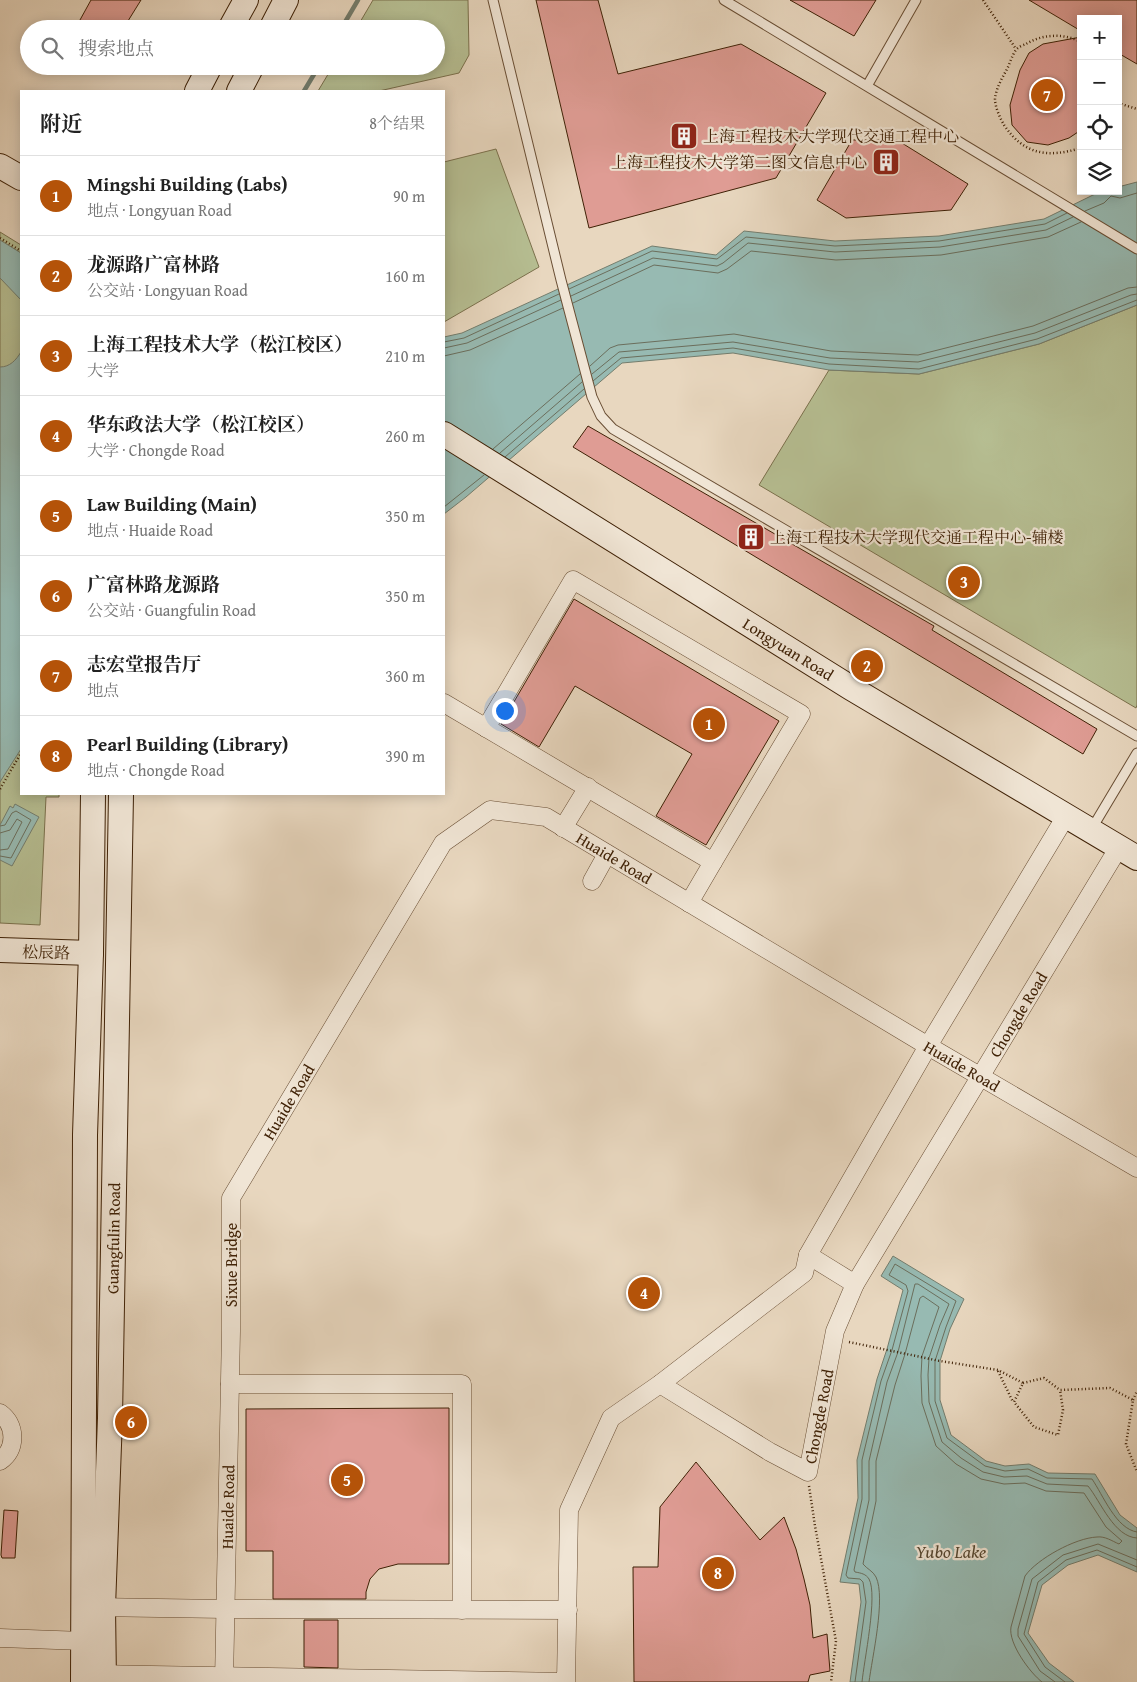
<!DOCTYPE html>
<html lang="zh">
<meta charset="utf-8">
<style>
body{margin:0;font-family:"Gentium Book Plus","Noto Serif SC",serif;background:#f6f6f6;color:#222}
.controls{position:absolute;right:15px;top:15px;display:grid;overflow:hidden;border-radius:0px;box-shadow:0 2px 12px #0003}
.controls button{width:45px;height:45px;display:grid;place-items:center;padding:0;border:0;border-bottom:1px solid #e0e0e0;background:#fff;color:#222;font:25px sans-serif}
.you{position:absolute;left:504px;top:710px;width:18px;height:18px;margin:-12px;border:4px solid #fff;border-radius:50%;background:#1a73e8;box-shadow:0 0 0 8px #1a73e833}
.badge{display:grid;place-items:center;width:32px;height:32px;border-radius:50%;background:#b45309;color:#fff;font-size:16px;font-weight:700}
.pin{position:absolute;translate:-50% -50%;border:2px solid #fff;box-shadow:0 1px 5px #0006}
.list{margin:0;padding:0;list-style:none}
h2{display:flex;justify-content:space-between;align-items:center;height:65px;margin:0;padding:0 20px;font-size:21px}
h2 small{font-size:16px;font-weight:400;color:#767676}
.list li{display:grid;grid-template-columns:32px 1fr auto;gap:15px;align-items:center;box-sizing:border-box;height:80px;padding:0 20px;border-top:1px solid #e0e0e0}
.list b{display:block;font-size:19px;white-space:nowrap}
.list p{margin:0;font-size:16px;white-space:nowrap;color:#767676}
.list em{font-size:16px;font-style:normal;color:#767676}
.icon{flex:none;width:28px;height:28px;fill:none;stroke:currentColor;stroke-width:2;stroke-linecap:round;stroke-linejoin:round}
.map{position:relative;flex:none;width:1137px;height:1682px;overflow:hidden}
.search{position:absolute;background:#fff;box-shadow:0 2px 12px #0003;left:20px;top:20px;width:425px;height:55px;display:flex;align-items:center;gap:12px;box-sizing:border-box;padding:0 18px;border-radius:28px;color:#767676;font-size:19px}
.panel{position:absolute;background:#fff;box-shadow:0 2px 12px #0003;left:20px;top:90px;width:425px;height:705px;border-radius:0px}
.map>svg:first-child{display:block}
</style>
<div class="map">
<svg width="1137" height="1682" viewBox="0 0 1137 1682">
<rect width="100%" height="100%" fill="#e8d7bf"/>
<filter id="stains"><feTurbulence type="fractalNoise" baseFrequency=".004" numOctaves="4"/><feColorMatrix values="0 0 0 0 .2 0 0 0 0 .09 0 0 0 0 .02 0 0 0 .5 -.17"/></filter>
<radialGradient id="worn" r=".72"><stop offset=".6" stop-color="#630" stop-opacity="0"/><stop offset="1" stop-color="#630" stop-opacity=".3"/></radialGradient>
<path fill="#b6be92" stroke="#7a704c" d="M373 0H468L469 55 459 73 379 91H318L333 66H436V29H356Z
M496 149 539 267 444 322V162Z
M0 232 21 245V794H59V797H46L40 925 0 923Z
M1137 305V705L1136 708 759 485 829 370 919 374 1039 344Z"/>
<path fill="#97bab2" stroke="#747d6d" d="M1137 182V305L1039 344 919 374 829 370 733 353 622 363 466 497 444 514V337L462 333 652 246 716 255 744 231 835 241 939 236 1044 219 1093 195 1106 191H1118V187Z
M0 240 21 253V300L0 278Z
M21 352V749L0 782V367C10 367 16 360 21 352Z
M15 804 39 817 12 866 0 860V825L10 806 13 808Z
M893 1256 964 1299 950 1329 940 1361V1400L951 1435 986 1461 1005 1466 1029 1464 1048 1473 1095 1474 1120 1515 1137 1528V1572L1098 1555 1068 1565 1042 1585 1028 1633 1049 1663 1074 1682H850L861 1602 859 1584 840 1582 858 1498 857 1460 877 1379 887 1349 903 1290 881 1276Z"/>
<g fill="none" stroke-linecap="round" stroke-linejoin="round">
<path stroke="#6b6e5c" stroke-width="1" d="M1085 211 1104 203 1111 196 1120 198 1137 193
M569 289 652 251 717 259 746 237 835 246 939 241 1045 224 1067 213
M571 296 653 258 717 266 723 263 748 243 835 252 940 247 1046 230 1073 217
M573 303 654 265 718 273 727 269 751 251 836 260 941 255 1048 237 1081 222
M444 342 464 338 559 294
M444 348 467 343 561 300
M444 356 470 350 563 308
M590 366 610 348 618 345 734 334 831 351 918 355 1033 326 1128 288 1137 287
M592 374 619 352 733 342 830 358 918 362 1035 333 1131 295 1137 294
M593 381 621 358 733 348 829 364 919 369 1037 339 1137 300
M493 449 580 374
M500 453 582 382
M505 457 584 389
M444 507 484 475
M0 826 5 825 12 813 16 811 31 820 11 858 0 856
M0 833 10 830 17 819 22 822 8 849 0 850
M855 1682 866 1602 863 1582 860 1579 848 1578 846 1575 862 1499V1460L881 1381 892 1350 908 1291 906 1285 889 1275 895 1264 956 1301 946 1327 935 1361V1401L947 1438 985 1466 1005 1471 1028 1469 1047 1478 1092 1479C1103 1495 1116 1529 1137 1532
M862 1682C864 1661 878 1595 869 1579 866 1574 861 1573 855 1572L854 1570 869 1500V1461L887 1382 898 1352 915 1284H918L949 1304 940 1325 929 1358 928 1375 929 1402 942 1442 961 1458 983 1472 1004 1477 1027 1476 1047 1484 1088 1486C1101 1502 1114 1537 1137 1538
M869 1682C872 1658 886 1598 876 1577 873 1571 867 1569 863 1564L876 1501V1461L895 1385 905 1354 920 1298 923 1296 939 1307 922 1356 921 1376 922 1403 936 1446 956 1464 981 1479 1004 1484 1025 1483 1046 1491 1084 1493 1106 1527 1122 1541 1119 1544C1112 1541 1105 1536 1097 1537 1075 1538 1037 1559 1025 1576L1011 1627C1008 1643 1030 1673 1042 1682
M1055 1682 1040 1671 1018 1636V1629L1032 1579 1063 1555 1098 1544 1137 1560
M1065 1682 1045 1667 1024 1634 1038 1582 1066 1560 1097 1550 1137 1567"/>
<path stroke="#747d6d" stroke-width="4.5" d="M341 29 358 0
M304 91 319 66"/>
</g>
<path fill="#df9c94" stroke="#3f2106" d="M91 0H141L123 29H75Z
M536 0H598L618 74 741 44 826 93 776 178 589 228Z
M790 0H876L854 36Z
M1029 0H1137V64L1118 53V19H1081V31Z
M1081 37V130L1069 138 1048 145 1027 142 1012 125 1010 105 1020 70 1029 53 1043 44Z
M852 140H897L968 184 951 210 846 218 817 200Z
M588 426 934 626 932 630 1097 729 1083 754 573 447Z
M574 599 779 721 706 845 656 816 692 754 575 686 539 747 501 724Z
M449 1408V1564H398L379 1569 370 1579 366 1592V1599H273V1551H246V1409Z
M696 1462 760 1540 784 1517 796 1549 804 1579 810 1605 813 1638 827 1634 830 1671 810 1675 808 1682H634L633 1567H658L660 1507Z
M4 1510 18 1511 15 1558H2L1 1555Z
M304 1620H338V1668L304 1667Z"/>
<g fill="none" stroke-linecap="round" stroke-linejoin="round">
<g stroke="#694e34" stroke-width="11">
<path id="lane" d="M493 0 561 280 592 397 601 416 613 429 1137 736
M724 0 1137 249
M867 86 916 0
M1091 830 1137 753"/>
</g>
<g stroke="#694e34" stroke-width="19">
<g id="street">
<path d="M444 703 713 862 689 903"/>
<path d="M486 728 573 580 801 714 713 862"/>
<path d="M563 828 588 787"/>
<path d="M592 881 607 854"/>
<path d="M808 1255 855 1284"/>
<path d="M230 1384H462V1610"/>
<path id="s1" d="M660 1384 770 1452 808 1472 835 1331 855 1284 1119 847"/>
<path d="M0 1413C16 1425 17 1449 0 1461"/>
<path d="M92 1607 225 1609 568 1610"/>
<path d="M0 1638 84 1641"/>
<path d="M92 1674 566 1682 569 1510 611 1418 660 1384 804 1273 808 1255 928 1046 1066 816"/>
<path id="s2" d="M224 1682 231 1331V1198L443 843 490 810 546 817 928 1046 1137 1168"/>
</g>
</g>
<g stroke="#3f2106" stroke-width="26">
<g id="secondary">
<path d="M230 29 246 0"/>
<path d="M271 29 286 0"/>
<path d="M197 91 210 66"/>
<path d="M239 91 252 66"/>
<path d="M0 166 21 178"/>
<path id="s3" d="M444 434 851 688 1137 858"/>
<path d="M0 950 91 953"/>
<path d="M83 1682 85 1135 91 953 93 794"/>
<path id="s4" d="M104 1682 103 1607 110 1418 121 794"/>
</g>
</g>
<path stroke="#3f2106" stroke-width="2.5" stroke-dasharray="1 2.5" stroke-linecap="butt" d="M983 0 1016 49
M1081 42C1064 33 1042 34 1026 44 1023 45 1018 47 1016 50 1012 55 1010 64 1006 71 1001 80 996 89 995 99 995 107 1000 118 1004 125 1024 155 1048 158 1081 148
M1118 103 1137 109
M0 238 21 251
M0 789 21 753
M849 1342 940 1361 998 1370 1023 1383 1014 1402 1034 1427 1058 1435 1063 1410 1060 1390 1110 1388 1133 1400 1126 1444 1137 1472
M998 1371 1013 1402
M1023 1383 1044 1378 1060 1390
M1133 1400 1137 1391
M809 1486 815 1526 836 1641 831 1682"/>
<use href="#lane" stroke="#f0e5d5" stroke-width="9"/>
<use href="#street" stroke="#f0e5d5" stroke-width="18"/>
<use href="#secondary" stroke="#f0e5d5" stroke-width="24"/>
</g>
<defs>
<g id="building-square" transform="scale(1.4375)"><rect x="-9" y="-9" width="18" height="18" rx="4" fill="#8f2418" stroke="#f0e5d5"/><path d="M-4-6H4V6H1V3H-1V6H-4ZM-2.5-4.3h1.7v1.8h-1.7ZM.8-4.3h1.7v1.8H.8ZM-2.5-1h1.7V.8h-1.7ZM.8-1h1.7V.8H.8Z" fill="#fff"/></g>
</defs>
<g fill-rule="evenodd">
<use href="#building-square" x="684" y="136"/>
<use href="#building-square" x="886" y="162"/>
<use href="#building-square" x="751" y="537"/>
</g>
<g text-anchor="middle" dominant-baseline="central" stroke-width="4.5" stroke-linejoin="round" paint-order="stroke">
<g font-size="16" fill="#3f2106" stroke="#f0e5d5" text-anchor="start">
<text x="703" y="136">上海工程技术大学现代交通工程中心</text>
<text x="867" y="162" text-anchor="end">上海工程技术大学第二图文信息中心</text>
<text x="770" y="537">上海工程技术大学现代交通工程中心-辅楼</text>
</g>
<g font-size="16" fill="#3f2106" stroke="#f0e5d5">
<text stroke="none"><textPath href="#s3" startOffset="406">Longyuan Road</textPath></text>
<text stroke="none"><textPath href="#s2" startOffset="1091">Huaide Road</textPath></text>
<text transform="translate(46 952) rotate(1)">松辰路</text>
<text stroke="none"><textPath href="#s1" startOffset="682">Chongde Road</textPath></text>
<text stroke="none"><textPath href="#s2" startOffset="1496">Huaide Road</textPath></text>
<text stroke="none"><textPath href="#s2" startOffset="596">Huaide Road</textPath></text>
<text stroke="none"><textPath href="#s4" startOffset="444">Guangfulin Road</textPath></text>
<text transform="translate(231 1265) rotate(-90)">Sixue Bridge</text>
<text stroke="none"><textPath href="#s1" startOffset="229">Chongde Road</textPath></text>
<text stroke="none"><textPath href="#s2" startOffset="175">Huaide Road</textPath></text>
</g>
<g font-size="18" font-style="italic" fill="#554731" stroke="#f0e5d5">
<text x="951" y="1551">Yubo Lake</text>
</g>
</g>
<rect width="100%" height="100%" filter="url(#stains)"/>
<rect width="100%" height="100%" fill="url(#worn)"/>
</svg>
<div class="controls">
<button>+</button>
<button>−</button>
<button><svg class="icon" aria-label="locate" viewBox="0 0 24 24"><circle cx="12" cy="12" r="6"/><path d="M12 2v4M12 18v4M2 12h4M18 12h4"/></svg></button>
<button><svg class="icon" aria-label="layers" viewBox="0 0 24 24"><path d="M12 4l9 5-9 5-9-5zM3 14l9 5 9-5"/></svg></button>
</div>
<div class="you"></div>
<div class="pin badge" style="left:709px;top:724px">1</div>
<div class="pin badge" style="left:867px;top:666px">2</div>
<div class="pin badge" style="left:964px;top:582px">3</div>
<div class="pin badge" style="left:644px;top:1293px">4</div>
<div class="pin badge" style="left:347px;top:1480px">5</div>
<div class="pin badge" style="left:131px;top:1422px">6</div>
<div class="pin badge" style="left:1047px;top:95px">7</div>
<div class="pin badge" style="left:718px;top:1573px">8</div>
<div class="search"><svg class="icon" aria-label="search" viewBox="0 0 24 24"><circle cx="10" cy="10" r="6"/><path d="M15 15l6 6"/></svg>搜索地点</div>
<section class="panel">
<h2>附近<small>8个结果</small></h2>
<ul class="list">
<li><span class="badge">1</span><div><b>Mingshi Building (Labs)</b><p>地点 · Longyuan Road</p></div><em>90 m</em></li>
<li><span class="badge">2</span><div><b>龙源路广富林路</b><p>公交站 · Longyuan Road</p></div><em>160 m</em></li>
<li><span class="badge">3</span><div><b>上海工程技术大学（松江校区）</b><p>大学</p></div><em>210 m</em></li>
<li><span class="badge">4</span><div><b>华东政法大学（松江校区）</b><p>大学 · Chongde Road</p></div><em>260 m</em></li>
<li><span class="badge">5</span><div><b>Law Building (Main)</b><p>地点 · Huaide Road</p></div><em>350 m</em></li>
<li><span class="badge">6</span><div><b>广富林路龙源路</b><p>公交站 · Guangfulin Road</p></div><em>350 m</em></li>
<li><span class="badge">7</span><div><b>志宏堂报告厅</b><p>地点</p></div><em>360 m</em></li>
<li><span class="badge">8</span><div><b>Pearl Building (Library)</b><p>地点 · Chongde Road</p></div><em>390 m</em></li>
</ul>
</section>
</div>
